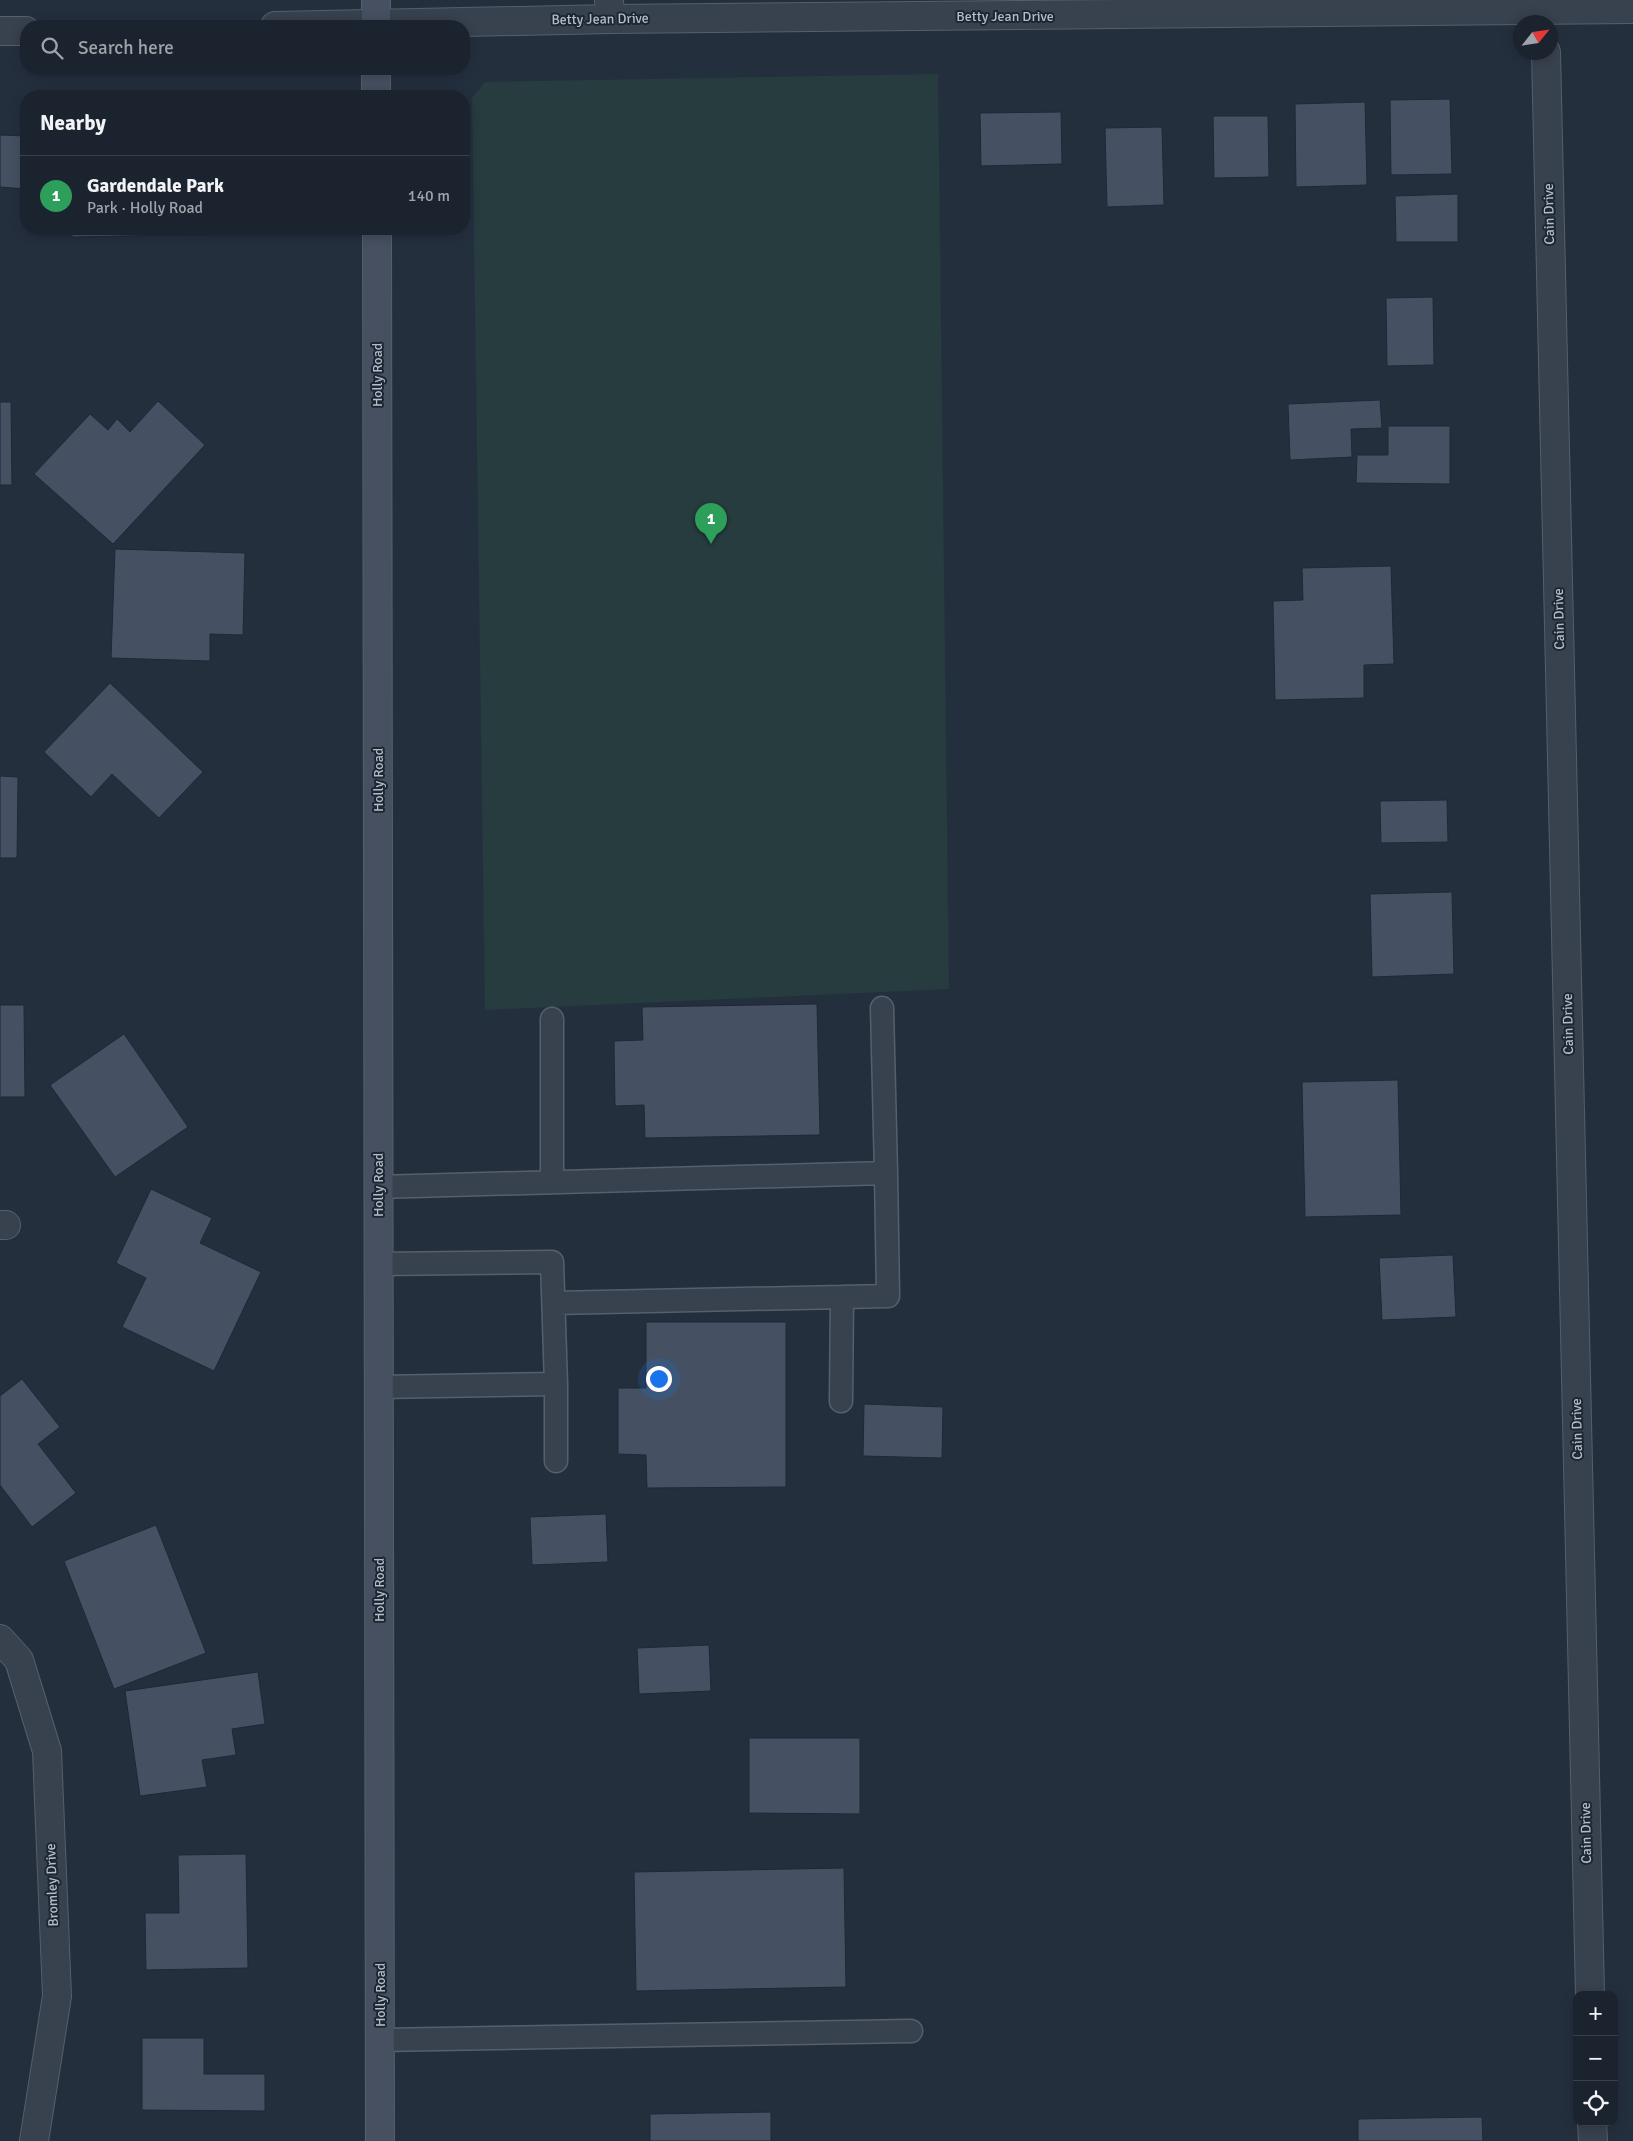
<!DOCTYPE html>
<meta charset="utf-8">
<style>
body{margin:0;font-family:Signika,sans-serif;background:#242b36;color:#f1f3f6}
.controls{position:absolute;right:15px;bottom:15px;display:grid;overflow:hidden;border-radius:10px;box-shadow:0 2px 12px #0003}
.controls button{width:45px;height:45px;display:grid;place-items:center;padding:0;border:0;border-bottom:1px solid #39404a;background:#1b232e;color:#f1f3f6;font:25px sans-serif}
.compass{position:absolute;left:1513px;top:15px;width:45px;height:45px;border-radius:50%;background:#1b232e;box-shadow:0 2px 12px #0003;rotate:60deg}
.you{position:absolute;left:658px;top:1378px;width:18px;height:18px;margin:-12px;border:4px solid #fff;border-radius:50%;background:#1a73e8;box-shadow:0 0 0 8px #1a73e833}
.badge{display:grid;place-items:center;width:32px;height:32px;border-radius:50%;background:#d93025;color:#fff;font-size:16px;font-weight:700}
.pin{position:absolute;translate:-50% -41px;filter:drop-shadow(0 1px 2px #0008)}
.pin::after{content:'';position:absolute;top:26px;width:18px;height:15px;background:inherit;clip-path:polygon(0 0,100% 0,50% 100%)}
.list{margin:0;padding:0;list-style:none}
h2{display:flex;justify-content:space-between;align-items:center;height:65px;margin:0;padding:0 20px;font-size:21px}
h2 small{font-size:16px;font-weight:400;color:#a0a4aa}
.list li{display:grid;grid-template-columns:32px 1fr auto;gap:15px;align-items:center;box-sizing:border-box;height:80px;padding:0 20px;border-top:1px solid #39404a}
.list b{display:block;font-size:19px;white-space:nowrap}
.list p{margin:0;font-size:16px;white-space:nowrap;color:#a0a4aa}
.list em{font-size:16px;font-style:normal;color:#a0a4aa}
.icon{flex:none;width:28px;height:28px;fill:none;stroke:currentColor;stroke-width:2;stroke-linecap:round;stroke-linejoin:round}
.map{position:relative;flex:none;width:1633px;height:2141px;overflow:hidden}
.search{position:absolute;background:#1b232e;box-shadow:0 2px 12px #0003;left:20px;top:20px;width:450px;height:55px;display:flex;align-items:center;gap:12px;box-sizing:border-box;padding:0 18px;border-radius:20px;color:#a0a4aa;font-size:19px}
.panel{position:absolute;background:#1b232e;box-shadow:0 2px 12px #0003;left:20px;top:90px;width:450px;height:145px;border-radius:20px}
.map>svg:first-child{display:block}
</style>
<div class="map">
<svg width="1633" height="2141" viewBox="0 0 1633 2141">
<rect width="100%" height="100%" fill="#242f3e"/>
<path fill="#263c3f" d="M938 74 949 989 485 1010 472 98 485 82Z"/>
<path fill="#455162" stroke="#1f2835" d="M1450 99 1452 174 1391 175 1390 100Z
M1365 102 1367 185 1296 187 1295 104Z
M1061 112 1062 164 981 166 980 113Z
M1213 116H1268L1269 177 1214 178Z
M1162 127 1164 205 1107 207 1105 128Z
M0 135 26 136V189L0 187Z
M1458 194V242H1396L1395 196Z
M72 229H230V234L72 237Z
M1433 297 1434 365 1387 366 1386 298Z
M1380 400 1382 428 1351 429 1352 457 1290 460 1288 404Z
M158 401 205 445 113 544 34 474 90 414 108 430 117 419 130 432Z
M0 402H11L12 485H0Z
M1388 426H1450V484L1356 483 1357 455H1388Z
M115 549 245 553 243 635 210 634V661L111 658Z
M1391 566 1394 664 1364 665V698L1275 700 1273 601 1303 600 1302 568Z
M110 683 203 772 159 818 112 774 91 797 44 752Z
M0 776 18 777 17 858H0Z
M1447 800 1448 842 1381 843 1380 801Z
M1452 892 1454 974 1372 977 1370 894Z
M817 1004 820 1135 645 1138 644 1105 615 1106 614 1041 643 1040 642 1007Z
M0 1005H24L25 1097H0Z
M124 1034 188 1127 115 1177 50 1085Z
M1398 1080 1401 1215 1305 1217 1302 1082Z
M151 1189 212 1218 200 1243 261 1272 214 1371 122 1327 146 1278 116 1263Z
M1453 1255 1456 1317 1382 1320 1379 1258Z
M646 1322H786V1487L647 1488 646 1455 618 1454V1388H646Z
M22 1379 60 1427 38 1444 76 1493 32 1527 0 1485V1396Z
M864 1404 943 1407 942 1458 863 1456Z
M606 1514 608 1562 532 1565 530 1517Z
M156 1525 206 1653 114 1689 64 1561Z
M709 1645 711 1691 639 1694 637 1648Z
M258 1672 265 1724 232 1729 236 1755 202 1760 207 1787 140 1796 125 1691Z
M749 1738H860V1814L749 1813Z
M246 1854 248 1968 146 1970 145 1913H179L178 1855Z
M844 1868 846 1987 636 1991 634 1872Z
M142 2038H204V2074H265V2111L142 2110Z
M771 2112V2141H650V2114Z
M1482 2117 1483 2141H1358V2119Z"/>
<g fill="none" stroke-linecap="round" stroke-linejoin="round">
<g stroke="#565f6c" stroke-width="25">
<path id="service" d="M552 1019V1182
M378 1187 886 1173 882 1008
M378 1264 552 1262 556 1384 379 1387
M555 1303 888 1296 886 1173
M556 1384V1461
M841 1401 842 1297
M380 2040 911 2031"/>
</g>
<g stroke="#565f6c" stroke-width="30">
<path id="minor" d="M609 0 610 19
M1546 52 1590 1995
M0 1225H6
M0 1639 19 1660 47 1751 57 1996 34 2141
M1592 2122 1593 2141"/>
</g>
<g stroke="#565f6c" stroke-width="30">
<path id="tertiary" d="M275 26 610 19 1633 9
M0 31H26"/>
</g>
<g stroke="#565f6c" stroke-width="30">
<path id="secondary" d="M376 0V26
M376 69V96
M377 229 380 2141"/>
</g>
<use href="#service" stroke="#38414e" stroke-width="22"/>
<use href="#minor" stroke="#38414e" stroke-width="28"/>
<use href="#tertiary" stroke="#38414e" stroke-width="28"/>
<use href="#secondary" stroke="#465061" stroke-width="28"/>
</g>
<g text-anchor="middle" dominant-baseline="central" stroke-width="4" stroke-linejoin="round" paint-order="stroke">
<g font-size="14" fill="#b4bcc9" stroke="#1d2633">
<text x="1005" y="16">Betty Jean Drive</text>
<text transform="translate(600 19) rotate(-1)">Betty Jean Drive</text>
<text transform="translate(1549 214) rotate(-91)">Cain Drive</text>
<text transform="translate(377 375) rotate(-90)">Holly Road</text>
<text transform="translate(1559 619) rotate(-91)">Cain Drive</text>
<text transform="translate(378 780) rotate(-90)">Holly Road</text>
<text transform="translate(1568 1024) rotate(-91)">Cain Drive</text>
<text transform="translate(378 1185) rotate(-90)">Holly Road</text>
<text transform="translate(1577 1429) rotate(-91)">Cain Drive</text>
<text transform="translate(379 1590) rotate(-90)">Holly Road</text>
<text transform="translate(1586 1833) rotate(-91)">Cain Drive</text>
<text transform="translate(52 1885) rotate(-92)">Bromley Drive</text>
<text transform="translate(380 1995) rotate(-90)">Holly Road</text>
</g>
</g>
</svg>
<div class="controls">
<button>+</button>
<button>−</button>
<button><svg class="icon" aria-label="locate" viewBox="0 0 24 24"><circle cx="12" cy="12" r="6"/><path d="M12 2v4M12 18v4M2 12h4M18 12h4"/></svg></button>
</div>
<svg class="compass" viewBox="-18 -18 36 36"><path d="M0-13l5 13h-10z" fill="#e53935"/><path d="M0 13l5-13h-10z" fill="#a0a4aa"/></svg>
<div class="you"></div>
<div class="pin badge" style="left:711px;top:544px;background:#2e9e5b">1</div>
<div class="search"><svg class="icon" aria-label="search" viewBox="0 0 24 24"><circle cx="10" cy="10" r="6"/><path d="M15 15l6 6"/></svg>Search here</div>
<section class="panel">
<h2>Nearby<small></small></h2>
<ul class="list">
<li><span class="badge" style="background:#2e9e5b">1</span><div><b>Gardendale Park</b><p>Park · Holly Road</p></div><em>140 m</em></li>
</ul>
</section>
</div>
